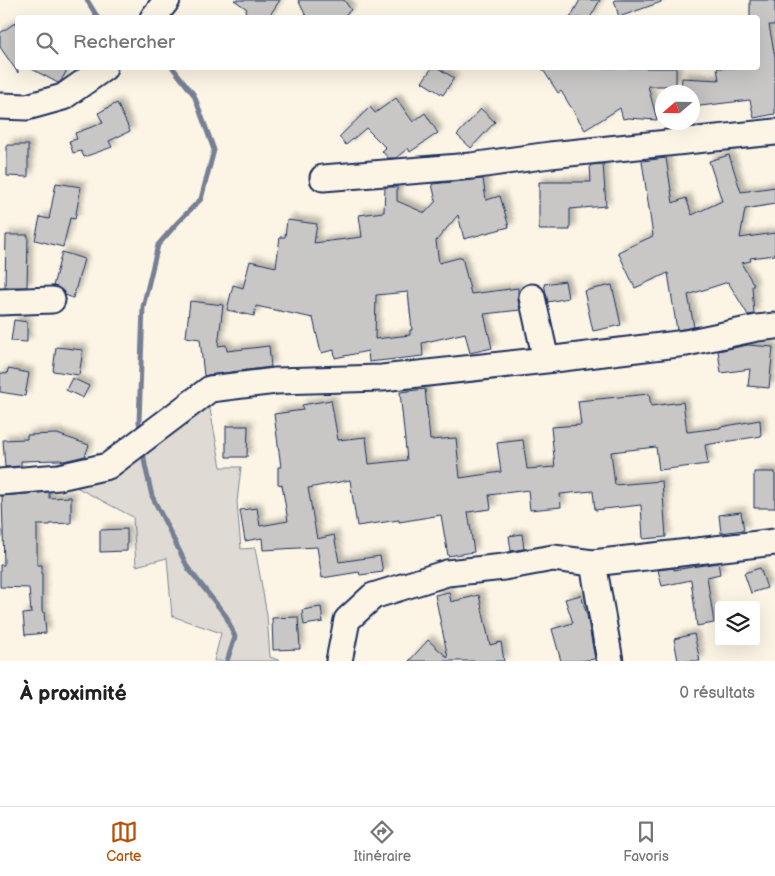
<!DOCTYPE html>
<html lang="fr">
<meta charset="utf-8">
<style>
body{margin:0;font-family:"Balsamiq Sans",sans-serif;background:#f6f6f6;color:#222}
.controls{position:absolute;right:15px;bottom:15px;display:grid;overflow:hidden;border-radius:5px;box-shadow:0 5px 20px #0002}
.controls button{width:45px;height:45px;display:grid;place-items:center;padding:0;border:0;border-bottom:1px solid #e0e0e0;background:#fff;color:#222;font:25px sans-serif}
.compass{position:absolute;left:655px;top:85px;width:45px;height:45px;border-radius:50%;background:#fff;box-shadow:0 5px 20px #0002;rotate:250deg}
.list{margin:0;padding:0;list-style:none}
h2{display:flex;justify-content:space-between;align-items:center;height:65px;margin:0;padding:0 20px;font-size:21px}
h2 small{font-size:16px;font-weight:400;color:#767676}
.icon{flex:none;width:28px;height:28px;fill:none;stroke:currentColor;stroke-width:2;stroke-linecap:round;stroke-linejoin:round}
.map{position:relative;flex:none;width:775px;height:661px;overflow:hidden}
.search{position:absolute;background:#fff;box-shadow:0 5px 20px #0002;left:15px;right:15px;top:15px;height:55px;display:flex;align-items:center;gap:12px;box-sizing:border-box;padding:0 18px;border-radius:5px;color:#767676;font-size:19px}
.sheet{height:145px;background:#fff}
nav{display:flex;justify-content:space-around;align-items:center;box-sizing:border-box;height:70px;border-top:1px solid #e0e0e0;background:#fff;font-size:14px;color:#767676}
nav a{display:grid;justify-items:center;gap:2px}
nav .on{color:#b45309}
.map>svg:first-child{display:block}
</style>
<div class="map">
<svg width="775" height="661" viewBox="0 0 775 661">
<defs>
<filter id="shadow"><feDropShadow dx="4.5" dy="-4.5" stdDeviation="2.5" flood-color="#0004"/></filter>
</defs>
<rect width="100%" height="100%" fill="#fcf5e5"/>
<filter id="ink" filterUnits="userSpaceOnUse"><feTurbulence type="fractalNoise" baseFrequency=".02" numOctaves="2"/><feDisplacementMap in="SourceGraphic" scale="10" xChannelSelector="R" yChannelSelector="G"/><feConvolveMatrix kernelMatrix="1 2 1 2 8 2 1 2 1" color-interpolation-filters="sRGB"/></filter>
<g filter="url(#ink)">
<path fill="#dfdbd4" stroke="#7d8599" d="M208 399 221 467H241L237 502 241 549 255 548 267 615 270 657 281 661H214L221 633 172 616 167 558 136 566 133 517 74 486 134 463Z"/>
<g fill="none" stroke-linecap="round" stroke-linejoin="round">
<path stroke="#767f94" stroke-width="5" d="M87 0 98 18
M141 433 139 422 143 307 158 245 178 222 201 199 214 150 194 95 173 68
M143 449 145 465 152 496 188 568 226 616 235 637 227 661"/>
</g>
<path fill="#c8c7c6" stroke="#1b2f5e" fill-rule="evenodd" filter="url(#shadow)" d="M234 0H280L268 18H242L247 9Z
M298 0H344L351 10 341 18H307Z
M580 0H600L590 18H570Z
M614 0H661V2L619 17Z
M750 0H775V25H769L775 57V114L754 118 750 100 692 107V92H681L682 78 719 80 717 68H758V18H750Z
M18 21V73L0 47V33Z
M30 68H68L61 81 58 83Z
M432 68H438L454 78 443 95 422 82Z
M542 68H676V86H648L657 120 628 118 623 119 620 108 585 130 561 91 558 93Z
M396 98 413 122 425 113 438 133 410 152 408 148 396 158H388L382 151 386 148 366 128 346 145 339 137 370 107 375 113Z
M117 103 130 131 109 141 112 147 84 157 81 151 73 153 69 141 77 139 75 133 103 123 98 113Z
M481 109 495 122 471 148 457 135Z
M7 145H28V177L7 176Z
M729 155 741 192 775 187V204L745 209 740 238 775 233V255L750 258 751 261 741 263 754 285 752 286 754 314 748 315 728 282 688 295 694 327 677 330 668 273 635 288 618 252 653 236 642 161 666 158 673 203 686 198 692 215 722 201 709 161Z
M603 164 606 206 570 209V230H539V182H591L590 165Z
M483 179 486 200 500 196 509 227 464 239 458 215 436 241 439 263 462 257 471 294 518 288V300L520 310 484 314 492 348 470 353 465 333 422 343 423 356 369 362 368 351 335 358 334 350 321 353 313 318 256 306 254 316 227 310 233 285 243 288 250 261 276 267 280 237H285L287 220 317 224 314 243 362 237 359 215 384 212 385 187H397V201L425 213 436 201 432 184ZM408 292 412 330H410V335L375 339 376 295Z
M56 183 81 187 75 219 70 218 63 247 35 240 40 217 49 219Z
M6 235H28L27 287H5Z
M62 252 84 259 73 298 65 295 64 292 59 288 53 286Z
M565 281 568 298 548 302 544 284Z
M612 285 621 325 593 331 584 291Z
M190 301 223 305 218 346 226 345 227 351 269 346 271 367 208 375 204 376 200 339 186 337Z
M14 320 27 322V342L11 341Z
M748 345 773 347 769 388 748 386 750 369 721 373 718 351Z
M56 347 83 350 79 375 53 371Z
M8 369 29 373 25 396 0 392V373L7 374Z
M72 378 89 386 83 398 66 390Z
M425 389 430 440 456 438 460 478 501 472 497 443 523 440 527 469 555 467 551 427 581 425 578 401 649 394 651 406 683 402 687 432 720 428V427L760 420 761 436 705 445 708 464 659 470 656 447 611 452 615 485 662 481 666 537 643 539 641 505 595 510 593 491 560 494 561 507 530 510 528 490 489 495 491 509 468 512 474 552 448 556 441 515 399 522V520L357 526 350 480 308 488 317 539 334 535 339 562 380 556 383 572 360 575 359 572 322 578 317 547 263 550 262 538 245 541 240 510 257 508 260 526 288 521 282 485 278 484V467H281L274 414 303 410 302 405 331 400 338 440 366 437 369 464 407 460 400 392Z
M226 426H248L247 457H226Z
M57 434 89 445 85 456 64 461 60 460 21 461V466L5 467 3 440 27 439V435Z
M754 472H775V508H754Z
M49 492V498L71 497V523L50 524V525H37V565H42V612H44L46 633 25 635 23 614 31 613 29 588 0 587V565H4L2 496Z
M741 512 744 530 721 533 719 515Z
M127 529V551L100 552V530Z
M522 534 524 549 511 551 509 536Z
M718 563 720 574 707 577 714 623 697 626 691 580 662 586 658 570 674 568V570Z
M760 568 767 588 751 593 744 573Z
M449 592 451 602 479 595 490 645 501 642 504 661H409L428 640 448 658 435 595Z
M581 595 587 615 595 659 579 661H561L552 629 573 623 565 599Z
M321 607 323 622 304 625 302 610Z
M298 617 300 649 273 650 272 618Z
M694 634 700 661H678L674 639Z"/>
<g fill="none" stroke-linecap="round" stroke-linejoin="round">
<g stroke="#1b2f5e" stroke-width="29">
<path id="minor" d="M153 18 167 0
M0 106 27 107 63 97 104 68
M323 178 471 166 550 155 775 132
M532 297 546 360
M0 302 52 300
M0 482 59 477 108 466 210 389 276 381 382 378 546 360 686 343 757 328 775 326
M339 661 347 620 373 596 447 573 504 567 553 558 593 563
M610 661 593 563 775 542"/>
</g>
<use href="#minor" stroke="#fcf5e5" stroke-width="25"/>
</g>
</g>
</svg>
<div class="controls">
<button><svg class="icon" aria-label="layers" viewBox="0 0 24 24"><path d="M12 4l9 5-9 5-9-5zM3 14l9 5 9-5"/></svg></button>
</div>
<svg class="compass" viewBox="-18 -18 36 36"><path d="M0-13l5 13h-10z" fill="#e53935"/><path d="M0 13l5-13h-10z" fill="#767676"/></svg>
<div class="search"><svg class="icon" aria-label="search" viewBox="0 0 24 24"><circle cx="10" cy="10" r="6"/><path d="M15 15l6 6"/></svg>Rechercher</div>
</div>
<section class="sheet">
<h2>À proximité<small>0 résultats</small></h2>
<ul class="list">
</ul>
</section>
<nav>
<a class="on"><svg class="icon" aria-label="map" viewBox="0 0 24 24"><path d="M3 6l6-2 6 2 6-2v14l-6 2-6-2-6 2zM9 4v14M15 6v14"/></svg>Carte</a>
<a><svg class="icon" aria-label="directions" viewBox="0 0 24 24"><path d="M12 3l9 9-9 9-9-9zM9 14v-3h6M13 9l2 2-2 2"/></svg>Itinéraire</a>
<a><svg class="icon" aria-label="saved" viewBox="0 0 24 24"><path d="M7 4h10v16l-5-4-5 4z"/></svg>Favoris</a>
</nav>
